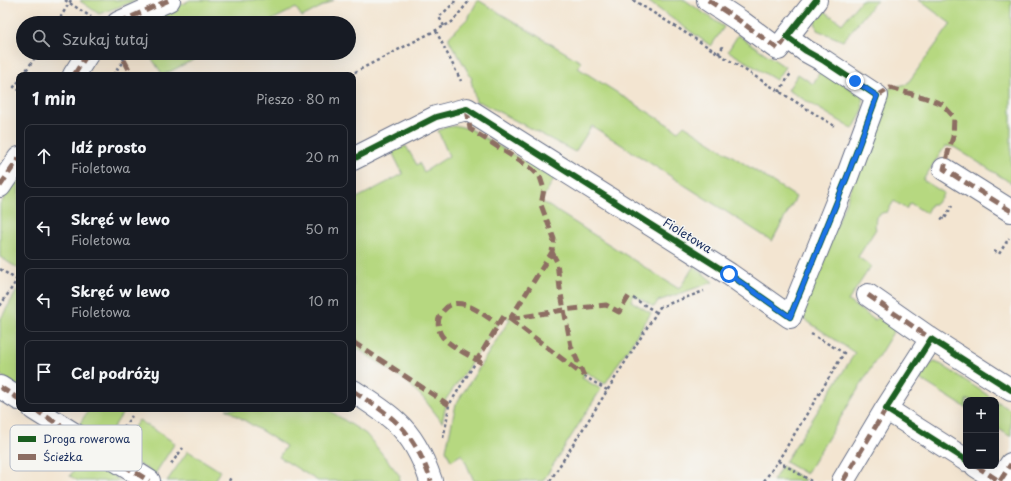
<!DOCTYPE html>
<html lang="pl">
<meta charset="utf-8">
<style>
body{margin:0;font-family:"Playpen Sans",sans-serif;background:#20242c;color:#f1f3f6}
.controls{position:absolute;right:12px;bottom:12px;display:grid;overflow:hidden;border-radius:8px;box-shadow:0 4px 16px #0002}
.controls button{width:36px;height:36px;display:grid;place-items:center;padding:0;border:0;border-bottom:1px solid #363941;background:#171b24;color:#f1f3f6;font:20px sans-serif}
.stop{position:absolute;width:12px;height:12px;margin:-9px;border:3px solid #1a73e8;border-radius:50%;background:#fff}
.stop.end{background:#1a73e8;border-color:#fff;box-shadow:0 1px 4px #0008}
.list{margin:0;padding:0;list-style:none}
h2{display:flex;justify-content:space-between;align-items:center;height:52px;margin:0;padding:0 16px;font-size:17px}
h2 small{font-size:13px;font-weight:400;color:#9ea1a6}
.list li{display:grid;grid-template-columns:26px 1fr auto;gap:12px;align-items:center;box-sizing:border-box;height:64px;margin:0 8px 8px;padding:0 8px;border:1px solid #363941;border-radius:8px}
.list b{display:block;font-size:15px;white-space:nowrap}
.list p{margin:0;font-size:13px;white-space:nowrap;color:#9ea1a6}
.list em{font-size:13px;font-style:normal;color:#9ea1a6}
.icon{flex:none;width:22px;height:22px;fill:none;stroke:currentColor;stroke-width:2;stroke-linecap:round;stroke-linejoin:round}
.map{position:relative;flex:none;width:1011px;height:481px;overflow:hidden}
.search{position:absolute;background:#171b24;box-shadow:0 4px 16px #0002;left:16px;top:16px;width:340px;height:44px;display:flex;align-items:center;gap:10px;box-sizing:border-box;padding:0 14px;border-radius:22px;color:#9ea1a6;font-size:15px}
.panel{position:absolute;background:#171b24;box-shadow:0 4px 16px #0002;left:16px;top:72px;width:340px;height:340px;border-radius:8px}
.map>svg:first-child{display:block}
</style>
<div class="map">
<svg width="1011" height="481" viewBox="0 0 1011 481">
<rect width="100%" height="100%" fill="#f6f6f2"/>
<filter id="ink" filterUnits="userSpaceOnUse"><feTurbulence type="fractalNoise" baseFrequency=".025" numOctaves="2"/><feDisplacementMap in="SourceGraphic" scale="8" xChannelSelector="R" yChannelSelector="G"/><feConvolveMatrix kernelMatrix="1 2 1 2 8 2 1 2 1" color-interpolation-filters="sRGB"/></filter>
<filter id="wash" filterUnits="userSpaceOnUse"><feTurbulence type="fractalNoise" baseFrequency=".012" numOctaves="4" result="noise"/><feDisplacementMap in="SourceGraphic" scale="16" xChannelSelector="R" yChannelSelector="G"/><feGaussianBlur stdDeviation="0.9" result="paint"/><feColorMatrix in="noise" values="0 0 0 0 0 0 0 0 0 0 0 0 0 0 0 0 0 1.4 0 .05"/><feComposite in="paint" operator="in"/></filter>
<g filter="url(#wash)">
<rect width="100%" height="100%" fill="#f3e5d1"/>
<path fill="#b6d880" stroke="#68846f" d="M81 0H138L99 14 80 1Z
M190 0H334L302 17 296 8 266 23H147Z
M478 0 581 62 578 68 678 131 684 125 796 197 772 241 592 126 575 152 480 102H476L471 80 472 79 456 51H455L449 40V37L468 18Z
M646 0H685L724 27 711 46Z
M861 0H877L843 41 817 30 815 21 822 9 842 24Z
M919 0H1011V183L954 147 947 146 944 148 923 180 944 193 936 204H931L926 213 910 203 906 209 894 201 887 212 882 213 876 217 875 226 876 229 858 257 871 266 848 301 875 320 878 318 895 329 806 474 785 462 855 353 801 317 890 88 907 84 951 24Z
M738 35 785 67 776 80 728 51Z
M148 53H207L163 75Z
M821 70 862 95 863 111 853 129 788 90 798 74 813 84Z
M458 126 470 129 554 179 541 201 679 289 694 266 713 282 658 301 654 307 634 295 631 301 651 313 605 384 586 372 582 378 601 389 543 481H474L462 454 451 461 446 450 456 404 510 319 504 316 444 402 446 406 442 422 424 399 405 380 353 346V200L403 174 392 152 406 146 417 165 419 163 424 172 449 156 438 131 446 127Z
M19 176V269L0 257V204Z
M19 287V387L0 375V320Z
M935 362 942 365 995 400H966V408L920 379 930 364Z
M996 401 1011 410V437L996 427Z
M89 409H121L124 411 104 442 79 425Z
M226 409H327L366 434 400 476 399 481H318L279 457 286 446Z
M139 420 175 443 155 474 117 451Z
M188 451 220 471 214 481H167Z
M82 456 121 481H78L70 476Z
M782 466 805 480 806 481H773Z"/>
</g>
<g filter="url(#ink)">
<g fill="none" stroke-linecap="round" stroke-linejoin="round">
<g stroke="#676f86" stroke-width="24">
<path id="minor" d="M708 0 740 21 778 49 787 37
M118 23 169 0
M74 75 88 53
M353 159 436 117 467 109 729 274 790 317 847 177 877 96 824 61 806 51 787 37 816 0
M944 169 1011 211
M0 186 19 158
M868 295 931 339
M0 387 19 399
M353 391C368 401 383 410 396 422 413 437 424 460 431 481
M34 409 149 481
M966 460 886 409 931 339 1011 390
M976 466 999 481
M843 481 886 409
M1000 481 1011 464"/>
</g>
<path stroke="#676f86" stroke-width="2.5" stroke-dasharray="3 3" stroke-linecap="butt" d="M65 0 91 17
M633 0 836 127
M57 23 71 0
M444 26 439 17 454 3 455 0
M436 31 461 81
M718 54 724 45
M23 75 38 53
M113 75 124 60 119 53
M331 75 337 73 355 72 452 22 470 0
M19 81 14 87 19 90
M779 92 791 73
M941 218 944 220 952 206
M994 251 999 254 1009 238
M0 269 17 280 0 306
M633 298 656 312
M584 376 607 390
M120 432 132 416
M443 438 446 425 449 405 477 360
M778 461 811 481
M171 464 183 448
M229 481 231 477
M550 481 660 307 704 291
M764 481 778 461 844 353 811 334"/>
<use href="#minor" stroke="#fff" stroke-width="22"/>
<path stroke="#8d6e63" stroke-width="5" stroke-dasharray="10 5" stroke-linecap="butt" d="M708 0 740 21 778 49 787 37
M118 23 169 0
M124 60 132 75
M74 75 88 53
M877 96 890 88 923 97 942 104 954 117 953 137 950 146
M467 109 470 129 532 169 540 177 544 189 541 205 554 239 552 252 510 319 504 316 477 360
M949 149 944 169 1011 211
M0 186 19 158
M552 252 557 262 560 289 571 346 584 376
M868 295 931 339
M510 319 564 310 606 305 619 312 629 296 633 298
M510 319 583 375
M353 342 449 405
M482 363C472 357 448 345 442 336 438 331 437 321 440 316 454 288 482 314 499 325
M0 387 19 399
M353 391C368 401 383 410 396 422 413 437 424 460 431 481
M34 409 149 481
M976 466 999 481
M843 481 886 409
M1000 481 1011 464"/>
<g stroke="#f6f6f2" stroke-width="8">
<path id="cycleway" d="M353 159 436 117 467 109 729 274 790 317 847 177 877 96 824 61 806 51 787 37 816 0
M966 460 886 409 931 339 1011 390"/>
</g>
<use href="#cycleway" stroke="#1b5e20" stroke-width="6"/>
</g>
</g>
<g fill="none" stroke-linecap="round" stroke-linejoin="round" filter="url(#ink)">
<path stroke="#1a73e8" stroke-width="5" d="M729 274 790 317 847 177 877 96 855 81"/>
</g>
<g text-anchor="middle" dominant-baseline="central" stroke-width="3" stroke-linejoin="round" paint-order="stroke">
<g font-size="12" fill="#1b2f5e" stroke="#f6f6f2">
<text transform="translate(688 235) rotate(32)">Fioletowa</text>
</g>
</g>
<rect x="10" y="425" width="132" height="46" rx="6" fill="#f6f6f2" stroke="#b4bac6" stroke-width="1"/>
<rect x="18" y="436" width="18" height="6" fill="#1b5e20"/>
<rect x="18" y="454" width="18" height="6" fill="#8d6e63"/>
<g font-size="11" fill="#1b2f5e">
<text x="43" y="443">Droga rowerowa</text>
<text x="43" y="461">Ścieżka</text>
</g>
</svg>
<div class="controls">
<button>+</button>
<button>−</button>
</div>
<div class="stop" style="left:729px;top:274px"></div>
<div class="stop end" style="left:855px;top:81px"></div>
<div class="search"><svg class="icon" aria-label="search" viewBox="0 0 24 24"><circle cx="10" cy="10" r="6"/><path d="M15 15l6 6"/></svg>Szukaj tutaj</div>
<section class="panel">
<h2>1 min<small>Pieszo · 80 m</small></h2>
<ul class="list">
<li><svg class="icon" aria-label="ahead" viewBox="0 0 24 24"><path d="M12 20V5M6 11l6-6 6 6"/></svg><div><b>Idź prosto</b><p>Fioletowa</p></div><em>20 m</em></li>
<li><svg class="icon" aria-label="left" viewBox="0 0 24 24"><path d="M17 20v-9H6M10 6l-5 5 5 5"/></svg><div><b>Skręć w lewo</b><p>Fioletowa</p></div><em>50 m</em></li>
<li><svg class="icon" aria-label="left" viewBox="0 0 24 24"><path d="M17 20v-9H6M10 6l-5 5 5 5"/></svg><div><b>Skręć w lewo</b><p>Fioletowa</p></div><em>10 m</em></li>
<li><svg class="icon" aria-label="arrive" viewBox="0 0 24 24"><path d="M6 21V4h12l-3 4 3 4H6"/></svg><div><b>Cel podróży</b></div></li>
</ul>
</section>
</div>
